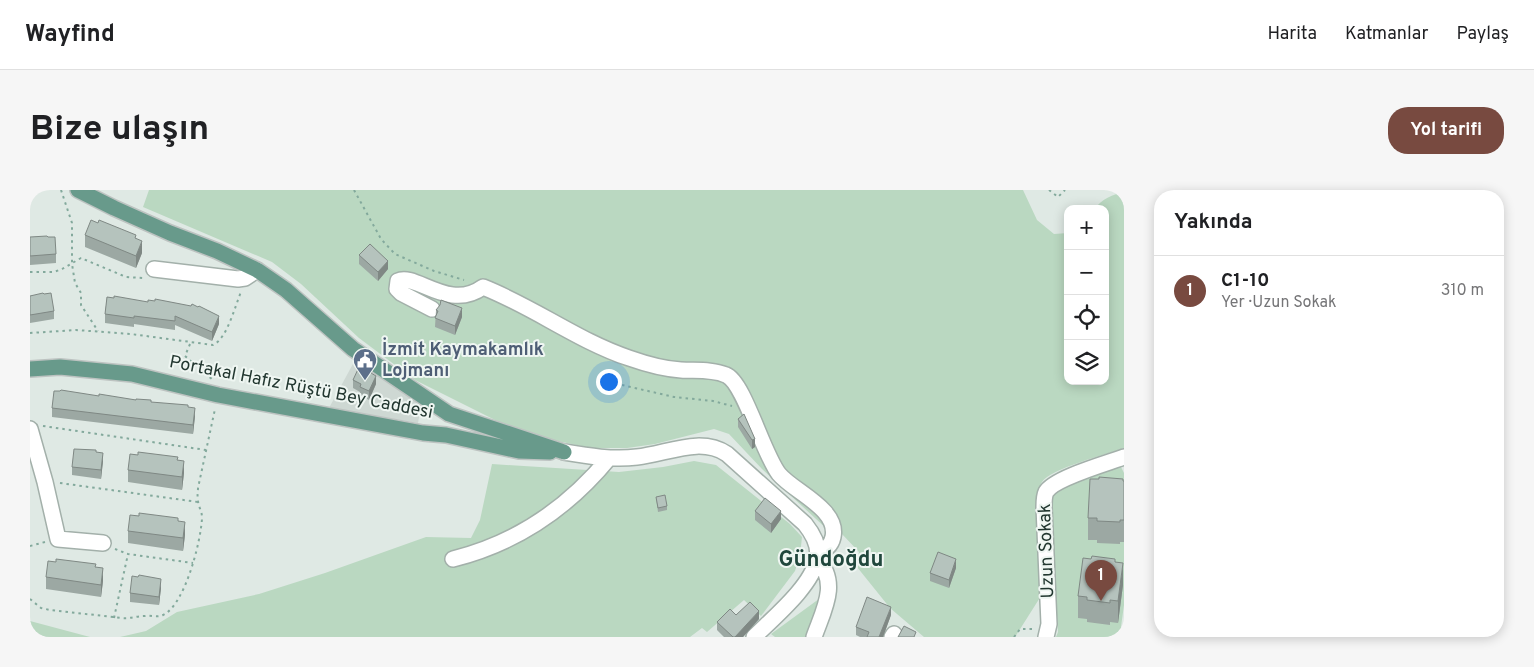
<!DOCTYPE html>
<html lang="tr">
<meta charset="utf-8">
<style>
body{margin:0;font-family:Overpass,sans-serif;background:#f6f6f6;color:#202124}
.controls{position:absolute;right:15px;top:15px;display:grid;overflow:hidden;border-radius:10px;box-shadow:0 2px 12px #0003}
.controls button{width:45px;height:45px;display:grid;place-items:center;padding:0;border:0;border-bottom:1px solid #e0e0e0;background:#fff;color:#202124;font:25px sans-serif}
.you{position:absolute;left:578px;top:191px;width:18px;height:18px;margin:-12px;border:4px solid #fff;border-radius:50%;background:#1a73e8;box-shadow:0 0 0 8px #1a73e833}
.badge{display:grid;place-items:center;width:32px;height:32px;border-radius:50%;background:#784a40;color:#fff;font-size:16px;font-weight:700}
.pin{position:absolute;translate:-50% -41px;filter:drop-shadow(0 1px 2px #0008)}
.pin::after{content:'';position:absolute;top:26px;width:18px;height:15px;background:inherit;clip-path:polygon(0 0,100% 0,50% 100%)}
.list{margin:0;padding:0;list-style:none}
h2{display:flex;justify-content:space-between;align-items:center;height:65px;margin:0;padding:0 20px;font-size:21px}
h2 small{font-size:16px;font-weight:400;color:#757577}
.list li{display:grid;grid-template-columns:32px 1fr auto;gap:15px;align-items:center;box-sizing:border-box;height:70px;padding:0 20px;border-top:1px solid #e0e0e0}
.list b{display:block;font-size:19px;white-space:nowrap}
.list p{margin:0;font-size:16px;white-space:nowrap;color:#757577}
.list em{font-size:16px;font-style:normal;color:#757577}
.icon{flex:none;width:28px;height:28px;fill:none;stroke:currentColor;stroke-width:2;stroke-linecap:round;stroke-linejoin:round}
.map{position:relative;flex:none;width:1094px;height:447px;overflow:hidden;border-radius:20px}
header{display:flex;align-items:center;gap:30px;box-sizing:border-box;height:70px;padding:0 25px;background:#fff;border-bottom:1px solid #e0e0e0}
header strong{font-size:24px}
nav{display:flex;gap:28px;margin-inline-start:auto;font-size:18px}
.intro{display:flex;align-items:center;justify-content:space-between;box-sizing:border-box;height:120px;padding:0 30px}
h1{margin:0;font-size:35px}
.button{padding:12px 22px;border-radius:20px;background:#784a40;color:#fff;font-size:18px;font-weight:700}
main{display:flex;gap:30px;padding:0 30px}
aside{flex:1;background:#fff;border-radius:20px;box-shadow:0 2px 12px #0003}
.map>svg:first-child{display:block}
</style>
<header>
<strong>Wayfind</strong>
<nav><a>Harita</a><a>Katmanlar</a><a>Paylaş</a></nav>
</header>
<div class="intro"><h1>Bize ulaşın</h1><a class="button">Yol tarifi</a></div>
<main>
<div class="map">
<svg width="1094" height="447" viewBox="0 0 1094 447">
<rect width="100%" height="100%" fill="#dfe9e4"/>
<path fill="#ced8d3" d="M324 172 392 210 388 233 299 218Z"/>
<path fill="#bad8c1" d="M119 0H993L1007 30 1024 44 1038 43V191H1075V19H1065C1070 10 1084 3 1094 3V258C1077 264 1020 279 1012 292 1008 298 1008 305 1008 311L1011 406 985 447H894L860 418 827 377 829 362 812 344 799 341 732 279 699 244 684 239 625 254 597 258H562L517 249 483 239 385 190 329 148 271 94 242 72 113 17Z
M664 271 686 275 760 334 772 347 770 365 765 381 731 426 714 410 677 442 672 438 660 447H90L116 441 147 422 229 404 295 383 396 347 441 348 450 330 462 274 589 282 633 277Z
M1090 275 1094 283V415L1091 437 1094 438V447H1026L1028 442 1021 323 1022 306 1030 298Z
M793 406 779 447H745L741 444Z
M0 431 60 447H0Z"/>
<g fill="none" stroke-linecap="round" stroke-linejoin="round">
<g stroke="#a3b0aa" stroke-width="18">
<path id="minor" d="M124 79 208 89 215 88 227 80
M402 119 371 103 367 99 368 91C385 82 419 122 453 97 504 117 548 151 599 168 616 174 634 179 651 180 665 181 682 179 696 185 714 192 733 264 749 284 764 302 809 319 803 347 801 356 796 359 788 362
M0 239 15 292 28 349 73 353
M534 262C558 266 583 270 607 267 637 264 670 246 697 264L775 334C783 344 790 356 787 369 782 396 743 428 724 447
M423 369C487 353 537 319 579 268
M784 447C793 421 810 393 787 369
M862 447 864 444
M1016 447 1019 434 1014 317C1014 312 1014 306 1016 302 1024 288 1078 273 1094 267"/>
</g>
<g stroke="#bdc3c1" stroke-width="18">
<path id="major" d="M48 0 84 18 140 43 187 61 227 80 256 100 323 159 419 224 534 262
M0 179 30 177 102 184 188 205 393 243 416 245 489 261 520 262"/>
</g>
<path stroke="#83a99c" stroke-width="2" stroke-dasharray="2.5 4" stroke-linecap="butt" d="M31 0 42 33V74L45 93 51 103V115L68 141
M324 0 351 49 365 64 404 81 434 90
M1019 0 1028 7 1035 0
M0 82H24L32 79 51 68 96 87 113 88
M0 143 46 140 101 144 183 155C197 149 205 116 211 102
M160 154 155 166 183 190
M592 195 644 207 683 211 702 216
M13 236 176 260
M30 293 168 312
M0 356 15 352
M85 359 98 364 163 373
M0 409 11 418 20 420 92 428C100 429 106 426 115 426 121 425 127 428 133 425 155 415 171 351 172 328 172 320 168 317 168 310 167 306 168 302 168 298L185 219
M84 428 98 364
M984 447 990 439H1003"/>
<use href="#minor" stroke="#fff" stroke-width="15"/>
<use href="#major" stroke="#689a8b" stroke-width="15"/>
</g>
<path fill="#9ca8a3" d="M55 45 106 48 112 63 106 78 55 57Z
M0 47H18L26 64V73L0 75Z
M329 65 358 79 348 91 329 74Z
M14 104 24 121V129L0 133V106Z
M77 107 189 134 182 151 145 135V140L104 134V137L75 133V124Z
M406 120 432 127 425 145 405 137Z
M342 184 346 194 339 210 330 205V202L323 198V190Z
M69 206 158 217 165 226 163 244 22 227V218Z
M708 229 725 249V257L722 259 708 237Z
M66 262 73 271 71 289 42 285V277Z
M148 270 154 283 152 300 98 292V280Z
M1093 291H1094V352H1090V354L1067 353V350H1058V328Z
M626 307 637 316V320L628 322Z
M725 321 751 329 741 343 725 330Z
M148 331 155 345 153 361 98 353V341Z
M1085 372 1093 395 1088 433 1080 432V435L1057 432V429L1048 428V406Z
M66 377 73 391 71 407 16 399V387Z
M926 378 919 398 900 391V383Z
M131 398 129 415 100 412V403Z
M861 425 853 447H830L826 445V437Z
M729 429 713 447H694L687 440V432Z"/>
<path fill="#7f8884" d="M112 51V63L106 78V66Z
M358 71V79L348 91V82Z
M432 118V127L425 145V136Z
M189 126V134L182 151V142Z
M346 186V194L339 210V201Z
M165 218V226L163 244V235Z
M725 249V257L722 259V250Z
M73 263V271L71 289V280Z
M154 271V283L152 300V287Z
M751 321V329L741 343V334Z
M155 332V345L153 361V348Z
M926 369V378L919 398V390Z
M1093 373V395L1088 433V411Z
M73 378V391L71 407V395Z
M131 389V398L129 415V407Z
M861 417V425L853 447H849Z
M729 421V429L713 447H705Z"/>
<path fill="#b5c3bd" stroke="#7f8884" d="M61 30 68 33 69 30 106 45 105 48 112 51 106 66 55 45Z
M17 46 18 47H25L26 64 0 66V47Z
M340 54 358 71 348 82 329 65Z
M13 103 14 104 21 103 24 121 0 125V106Z
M84 106 118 112V110L125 111V109L161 116 162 114 168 117 169 116 189 126 182 142 145 126V131L104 126V128L75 124 77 107 84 108Z
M411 110 432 118 425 136 405 128 408 121 406 120 410 115Z
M329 177 342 182 341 183 346 186 339 201 330 197 331 194 323 190Z
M31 200 69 206V204L106 210V209L121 210V212L158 215V217L165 218 163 235 22 218 24 201H30Z
M714 224 725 249 722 250 708 229Z
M44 259 66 260V262L73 263 71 280 42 277Z
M108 262 148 267 147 270 154 271 152 287 98 280 100 264 108 265Z
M1069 287 1093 289V291H1094V330H1090V332L1067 331V328H1058L1060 289H1069Z
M635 305 637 316 628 318 626 307Z
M735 308 751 321 741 334 725 321Z
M109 323 148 328V331L155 332 153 348 98 341 100 325 109 326Z
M908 362 926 369 919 390 900 383Z
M1062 366 1085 369V372L1093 373 1088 411 1080 410V413L1057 410V407L1048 406 1053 368 1061 369Z
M26 369 66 374 65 377 73 378 71 395 16 387 18 371 26 372Z
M109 385 131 389 129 407 100 403 102 386 108 387Z
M837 407 861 417 849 447H837L839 442 826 437Z
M720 412 729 421 705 447H703L687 432 700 419 706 425Z
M874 436 886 442 884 447H868Z"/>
<defs>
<g id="civic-pin" transform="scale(1.25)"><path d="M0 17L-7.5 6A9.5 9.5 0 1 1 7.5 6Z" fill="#5c6f8a" stroke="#eff6f2"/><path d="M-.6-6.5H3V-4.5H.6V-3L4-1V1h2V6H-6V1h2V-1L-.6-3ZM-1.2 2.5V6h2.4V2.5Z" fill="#fff"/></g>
</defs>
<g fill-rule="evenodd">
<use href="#civic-pin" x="335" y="170"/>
</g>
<g text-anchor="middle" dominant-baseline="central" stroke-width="4" stroke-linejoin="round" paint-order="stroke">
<g font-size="18" font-weight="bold" fill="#4e5e75" stroke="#eff6f2" text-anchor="start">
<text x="352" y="160">İzmit Kaymakamlık<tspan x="352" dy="21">Lojmanı</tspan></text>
</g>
<g font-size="18" fill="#223730" stroke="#eff6f2">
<text transform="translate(271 198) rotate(11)">Portakal Hafız Rüştü Bey Caddesi</text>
<text transform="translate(1017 361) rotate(-92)">Uzun Sokak</text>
</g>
<g font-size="22" font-weight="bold" fill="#20473c" stroke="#eff6f2">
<text x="801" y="370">Gündoğdu</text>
</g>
</g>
</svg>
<div class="controls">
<button>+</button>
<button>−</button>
<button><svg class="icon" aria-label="locate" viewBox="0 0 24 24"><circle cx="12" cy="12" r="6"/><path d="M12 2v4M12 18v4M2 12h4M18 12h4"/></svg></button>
<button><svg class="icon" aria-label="layers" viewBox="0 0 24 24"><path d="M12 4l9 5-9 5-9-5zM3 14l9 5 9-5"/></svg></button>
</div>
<div class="you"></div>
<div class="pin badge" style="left:1071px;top:411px">1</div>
</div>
<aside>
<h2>Yakında<small></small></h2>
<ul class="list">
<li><span class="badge">1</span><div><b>C1-10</b><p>Yer · Uzun Sokak</p></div><em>310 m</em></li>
</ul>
</aside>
</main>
